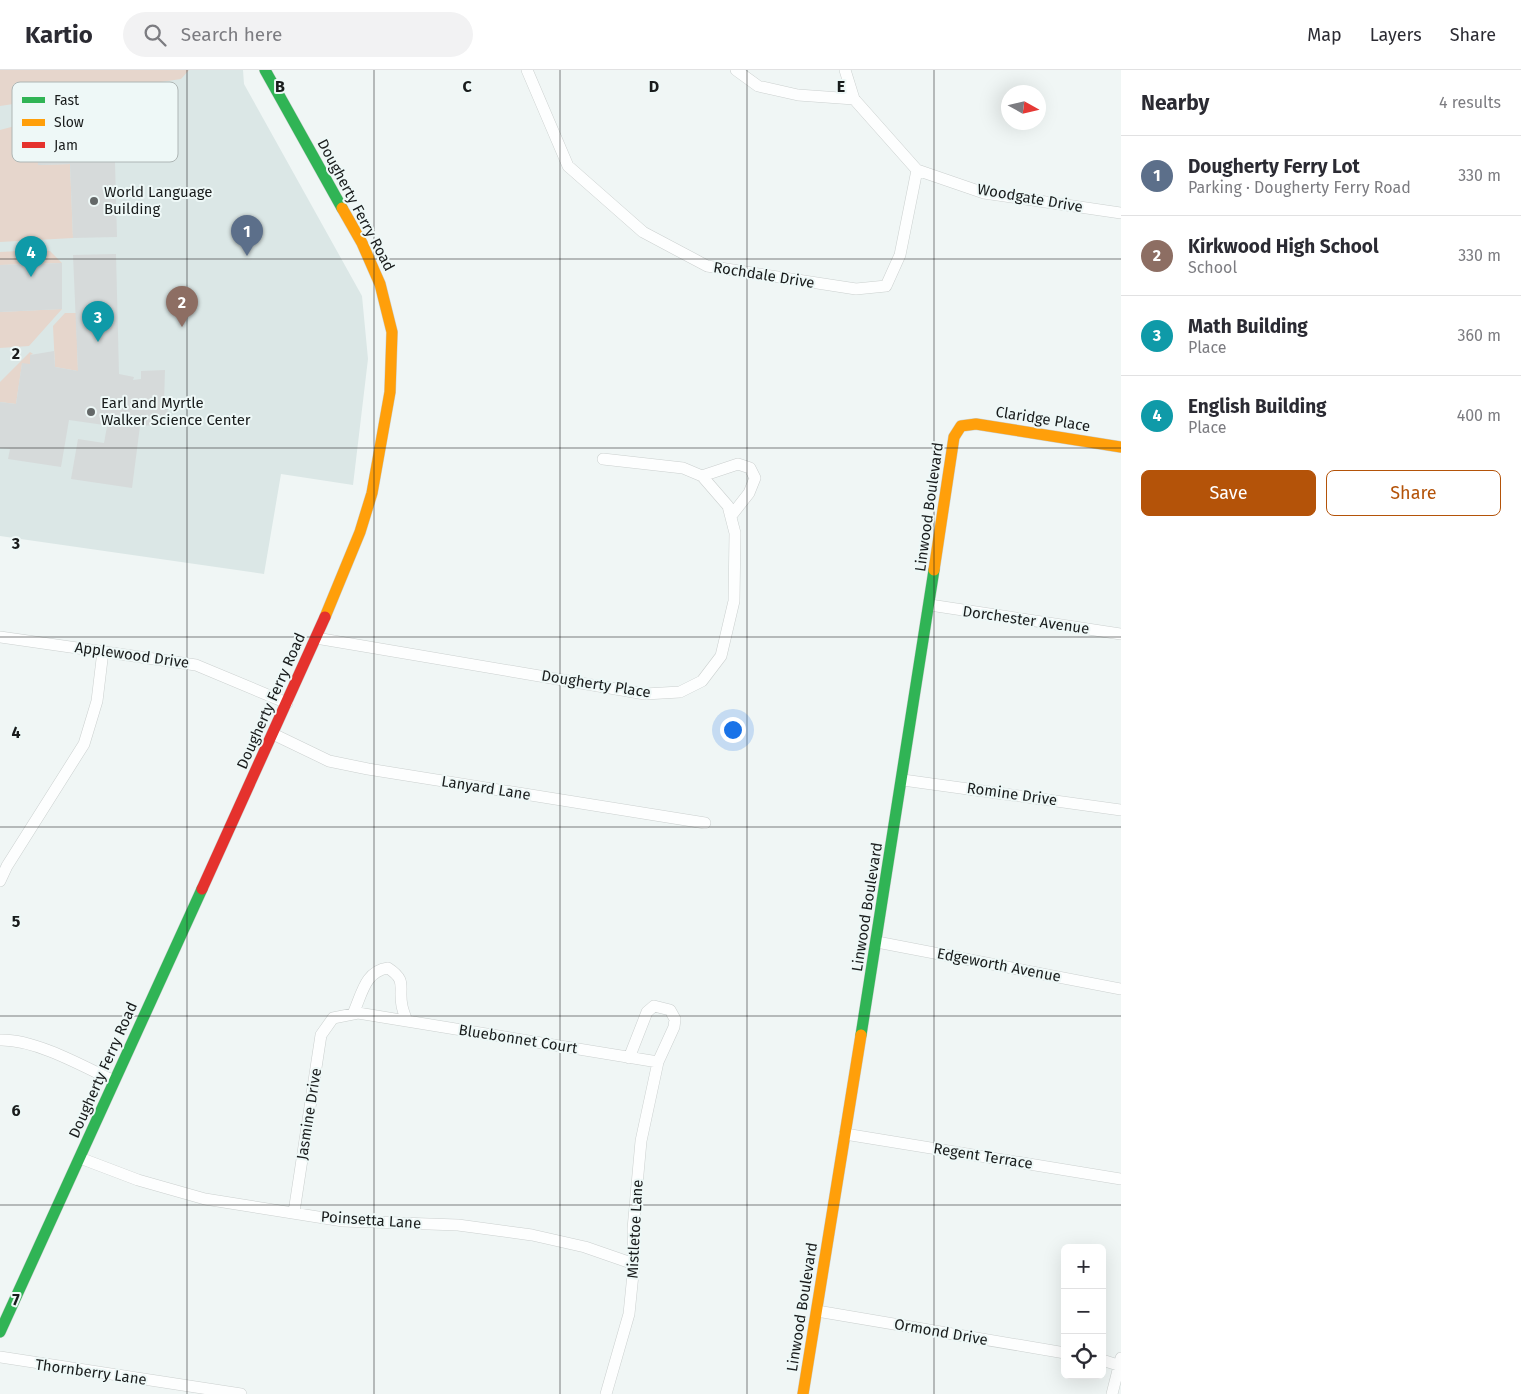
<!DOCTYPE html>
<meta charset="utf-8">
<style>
body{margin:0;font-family:"Fira Sans",sans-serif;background:#f2f2f3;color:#2b2b33}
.controls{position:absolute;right:15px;bottom:15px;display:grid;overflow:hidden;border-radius:8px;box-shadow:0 5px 20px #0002}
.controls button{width:45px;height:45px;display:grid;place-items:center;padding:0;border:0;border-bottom:1px solid #e1e1e2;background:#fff;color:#2b2b33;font:25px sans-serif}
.compass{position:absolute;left:1001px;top:15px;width:45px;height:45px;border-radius:50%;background:#fff;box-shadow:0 5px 20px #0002;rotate:98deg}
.you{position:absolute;left:732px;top:659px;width:18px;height:18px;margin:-12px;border:4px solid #fff;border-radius:50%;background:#1a73e8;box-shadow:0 0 0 8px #1a73e833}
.badge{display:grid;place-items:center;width:32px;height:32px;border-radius:50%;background:#b45309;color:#fff;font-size:16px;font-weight:700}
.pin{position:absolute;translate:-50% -41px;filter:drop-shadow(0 1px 2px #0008)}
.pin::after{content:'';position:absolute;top:26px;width:18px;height:15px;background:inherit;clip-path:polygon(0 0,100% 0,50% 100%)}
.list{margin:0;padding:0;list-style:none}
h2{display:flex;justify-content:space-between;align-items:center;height:65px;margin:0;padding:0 20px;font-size:21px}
h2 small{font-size:16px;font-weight:400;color:#7c7c81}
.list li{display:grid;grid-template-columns:32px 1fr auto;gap:15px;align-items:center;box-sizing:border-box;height:80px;padding:0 20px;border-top:1px solid #e1e1e2}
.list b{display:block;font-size:19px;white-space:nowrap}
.list p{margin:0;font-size:16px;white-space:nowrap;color:#7c7c81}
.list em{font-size:16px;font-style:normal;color:#7c7c81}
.actions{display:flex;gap:10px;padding:15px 20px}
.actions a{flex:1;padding:11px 0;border:1px solid #b45309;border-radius:8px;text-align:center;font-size:18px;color:#b45309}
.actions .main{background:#b45309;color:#fff}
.icon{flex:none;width:28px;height:28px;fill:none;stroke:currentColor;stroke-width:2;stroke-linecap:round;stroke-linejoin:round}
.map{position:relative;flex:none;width:1121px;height:1324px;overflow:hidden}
header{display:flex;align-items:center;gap:30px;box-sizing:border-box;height:70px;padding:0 25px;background:#fff;border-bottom:1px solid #e1e1e2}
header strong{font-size:24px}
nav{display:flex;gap:28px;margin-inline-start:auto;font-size:18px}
.search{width:350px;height:45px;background:#f2f2f3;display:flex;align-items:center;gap:12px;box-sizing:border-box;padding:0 18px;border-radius:28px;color:#7c7c81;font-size:19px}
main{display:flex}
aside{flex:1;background:#fff}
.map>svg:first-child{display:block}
</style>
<header>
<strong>Kartio</strong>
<div class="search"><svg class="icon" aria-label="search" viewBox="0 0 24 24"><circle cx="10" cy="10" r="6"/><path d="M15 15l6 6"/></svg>Search here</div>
<nav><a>Map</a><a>Layers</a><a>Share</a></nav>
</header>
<main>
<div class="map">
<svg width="1121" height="1324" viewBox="0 0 1121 1324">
<rect width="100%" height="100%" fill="#f0f6f5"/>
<path fill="#dbe7e6" d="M0 0H243L244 14 362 226 368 289 353 415 281 404 264 504 0 466Z"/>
<path fill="#e6d6cc" d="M0 0H189L181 9 0 36Z
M37 50 38 95 70 94 73 168 0 172V60Z
M39 180 50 181 62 193 0 195V182Z
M62 239 29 276 0 278V242Z
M65 243H76L78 301 55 297 53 256Z
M30 282 33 284 30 285V294H22L16 334 0 332V312Z"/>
<path fill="#d6dada" d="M137 47 138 92H115L117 167 73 168 70 94 38 95 37 50Z
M116 184 119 304 134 307 133 310 141 309V301L165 300 164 333H168L167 354 140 356 132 418 71 409 78 369 104 373 108 351H104V355L69 350 61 397 8 389 10 379 0 378V332L16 334 22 293 30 294V285L54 281 55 297 78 301 73 185Z
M62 193V239L0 242V195Z"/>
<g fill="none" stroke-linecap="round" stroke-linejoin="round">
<g stroke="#cbd0cf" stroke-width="12">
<path id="street" d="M527 0 568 96 643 162 707 196 856 219 886 216 900 185 917 100
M736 0 758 16 798 25 854 29
M845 0 854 29 917 100 984 123 1121 143
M702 406 738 394 750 398 755 408 749 423 731 446
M930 535 1121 564
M0 567 196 595 287 633
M316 568 645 624 680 622 702 611 721 586 734 531 735 463 728 436 702 406 683 398 603 389
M273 664 329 691 368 699 705 753
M903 710 1121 740
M0 811 7 796 84 674 97 631 103 581
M877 872 1121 919
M353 944C362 924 365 901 388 898 408 911 398 917 402 936 403 941 405 946 407 951
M0 970C35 969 83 996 114 1011
M845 1064 1121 1109
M80 1088 138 1110 205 1129 343 1151 458 1155 532 1165 585 1177 634 1194
M294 1142 321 965 333 948 358 943 658 992
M817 1241 1065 1283
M0 1287 241 1324
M1102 1290 1121 1296
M606 1324 629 1244 634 1194 633 1159 641 1071 658 992 674 957 675 949 670 940 654 936 647 942 629 988
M1112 1324 1121 1288"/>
</g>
<g stroke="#cbd0cf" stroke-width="12">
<path id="fast" d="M265 0 342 138
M861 965 934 500
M0 1262 202 819"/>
</g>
<g stroke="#cbd0cf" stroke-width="12">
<path id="slow" d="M934 500 954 367 961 356 976 354 1121 377
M325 547 360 462 372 423 390 322 392 262 380 214 362 173 342 138
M803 1324 861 965"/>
</g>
<g stroke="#cbd0cf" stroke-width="12">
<path id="jam" d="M202 819 325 547"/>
</g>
<use href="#street" stroke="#fdfefe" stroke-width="11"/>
<use href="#fast" stroke="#30b455" stroke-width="11"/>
<use href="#slow" stroke="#ff9f0a" stroke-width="11"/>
<use href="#jam" stroke="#e5322d" stroke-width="11"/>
</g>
<path fill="none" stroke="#191c1c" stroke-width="1" stroke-opacity="0.55" d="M187 0V1324M374 0V1324M560 0V1324M747 0V1324M934 0V1324M0 189H1121M0 378H1121M0 567H1121M0 757H1121M0 946H1121M0 1135H1121"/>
<g fill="#646868" stroke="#eef8f7" stroke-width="2">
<circle cx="94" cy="131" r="5"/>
<circle cx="91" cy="342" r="5"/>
</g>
<g text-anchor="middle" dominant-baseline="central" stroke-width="4" stroke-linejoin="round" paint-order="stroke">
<g font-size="15" fill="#191c1c" stroke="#eef8f7" text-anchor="start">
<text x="104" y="122">World Language<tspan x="104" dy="17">Building</tspan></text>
<text x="101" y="333">Earl and Myrtle<tspan x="101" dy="17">Walker Science Center</tspan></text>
</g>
<g font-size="15" fill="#191c1c" stroke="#eef8f7">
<text transform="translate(1030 128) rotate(10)">Woodgate Drive</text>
<text transform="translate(356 135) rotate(62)">Dougherty Ferry Road</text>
<text transform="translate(764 205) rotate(9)">Rochdale Drive</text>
<text transform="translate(1043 349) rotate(9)">Claridge Place</text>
<text transform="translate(929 437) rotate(-82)">Linwood Boulevard</text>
<text transform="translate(1026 550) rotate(8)">Dorchester Avenue</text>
<text transform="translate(132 585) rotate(8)">Applewood Drive</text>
<text transform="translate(596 614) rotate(9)">Dougherty Place</text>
<text transform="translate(271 631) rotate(-66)">Dougherty Ferry Road</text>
<text transform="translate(486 718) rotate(9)">Lanyard Lane</text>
<text transform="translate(1012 724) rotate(8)">Romine Drive</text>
<text transform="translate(867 837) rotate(-81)">Linwood Boulevard</text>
<text transform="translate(999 895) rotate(11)">Edgeworth Avenue</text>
<text transform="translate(518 969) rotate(9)">Bluebonnet Court</text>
<text transform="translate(103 1000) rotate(-66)">Dougherty Ferry Road</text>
<text transform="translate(309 1044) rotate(-81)">Jasmine Drive</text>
<text transform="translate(983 1086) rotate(9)">Regent Terrace</text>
<text transform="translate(371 1150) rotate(4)">Poinsetta Lane</text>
<text transform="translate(635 1159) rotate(-87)">Mistletoe Lane</text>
<text transform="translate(802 1237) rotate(-81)">Linwood Boulevard</text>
<text transform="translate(941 1262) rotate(10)">Ormond Drive</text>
<text transform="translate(91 1302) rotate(8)">Thornberry Lane</text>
</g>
</g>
<rect x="12" y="12" width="166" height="80" rx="8" fill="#eef8f7" stroke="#aeb6b5" stroke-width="1"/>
<rect x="22" y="27" width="23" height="6" fill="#30b455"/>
<rect x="22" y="49" width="23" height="7" fill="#ff9f0a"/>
<rect x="22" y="72" width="23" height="6" fill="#e5322d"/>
<g font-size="14" fill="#191c1c">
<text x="54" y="35">Fast</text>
<text x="54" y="57">Slow</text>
<text x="54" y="80">Jam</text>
</g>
<g font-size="16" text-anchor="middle" font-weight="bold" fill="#191c1c" stroke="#eef8f7" stroke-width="4" stroke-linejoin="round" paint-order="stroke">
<text x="280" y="22">B</text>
<text x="467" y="22">C</text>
<text x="654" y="22">D</text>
<text x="841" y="22">E</text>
<text x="16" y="289">2</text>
<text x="16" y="479">3</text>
<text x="16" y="668">4</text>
<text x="16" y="857">5</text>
<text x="16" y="1046">6</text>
<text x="16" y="1235">7</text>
</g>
</svg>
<div class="controls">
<button>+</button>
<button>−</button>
<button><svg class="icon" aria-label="locate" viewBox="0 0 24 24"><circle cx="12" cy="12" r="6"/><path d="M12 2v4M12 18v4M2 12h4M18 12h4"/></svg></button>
</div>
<svg class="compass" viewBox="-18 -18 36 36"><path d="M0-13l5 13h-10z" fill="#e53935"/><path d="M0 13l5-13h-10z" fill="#7c7c81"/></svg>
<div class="you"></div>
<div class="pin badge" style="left:247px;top:186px;background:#5c6f8a">1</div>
<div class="pin badge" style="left:182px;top:257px;background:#8d6e63">2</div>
<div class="pin badge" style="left:98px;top:272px;background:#0f9aa8">3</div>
<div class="pin badge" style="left:31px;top:207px;background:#0f9aa8">4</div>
</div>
<aside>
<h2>Nearby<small>4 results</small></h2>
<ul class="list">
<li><span class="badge" style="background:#5c6f8a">1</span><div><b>Dougherty Ferry Lot</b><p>Parking · Dougherty Ferry Road</p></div><em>330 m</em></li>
<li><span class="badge" style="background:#8d6e63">2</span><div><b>Kirkwood High School</b><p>School</p></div><em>330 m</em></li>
<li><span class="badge" style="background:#0f9aa8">3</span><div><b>Math Building</b><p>Place</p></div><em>360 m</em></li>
<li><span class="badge" style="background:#0f9aa8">4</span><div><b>English Building</b><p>Place</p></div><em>400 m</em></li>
</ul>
<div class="actions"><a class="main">Save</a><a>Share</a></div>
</aside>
</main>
